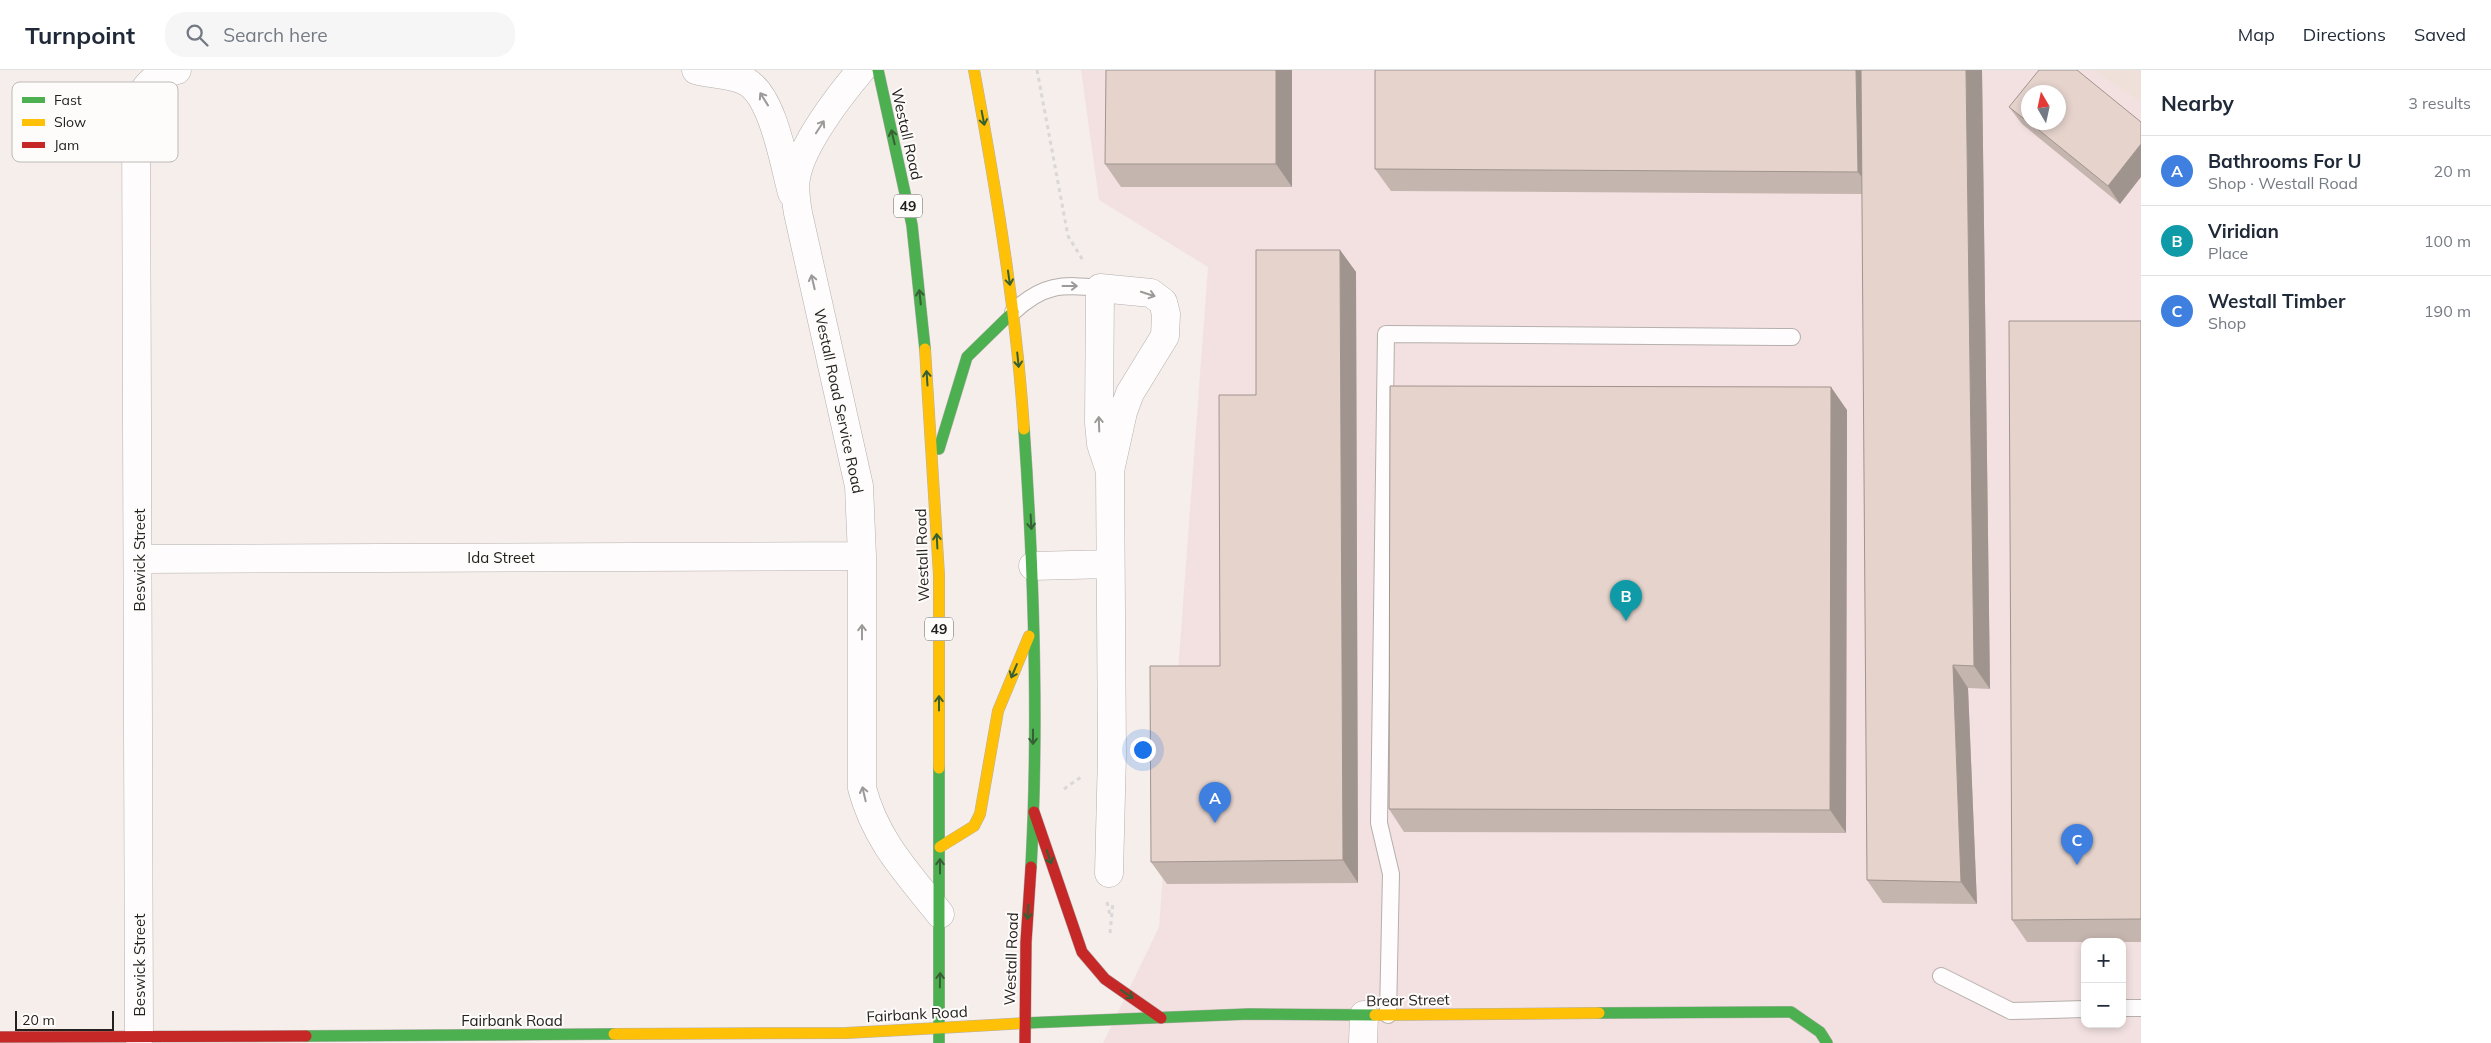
<!DOCTYPE html>
<meta charset="utf-8">
<style>
body{margin:0;font-family:Mulish,sans-serif;background:#f6f6f7;color:#1f2937}
.controls{position:absolute;right:15px;bottom:15px;display:grid;overflow:hidden;border-radius:10px;box-shadow:0 2px 8px #0003}
.controls button{width:45px;height:45px;display:grid;place-items:center;padding:0;border:0;border-bottom:1px solid #e0e1e3;background:#fff;color:#1f2937;font:25px sans-serif}
.compass{position:absolute;left:2021px;top:15px;width:45px;height:45px;border-radius:50%;background:#fff;box-shadow:0 2px 8px #0003;rotate:351deg}
.scale{position:absolute;left:15px;bottom:12px;width:99px;box-sizing:border-box;padding-left:5px;border:2px solid #24201e;border-top:0;font-size:14px;line-height:18px;white-space:nowrap;color:#24201e;-webkit-text-stroke:4px #fefcfb;paint-order:stroke}
.you{position:absolute;left:1142px;top:679px;width:18px;height:18px;margin:-12px;border:4px solid #fff;border-radius:50%;background:#1a73e8;box-shadow:0 0 0 8px #1a73e833}
.badge{display:grid;place-items:center;width:32px;height:32px;border-radius:50%;background:#b45309;color:#fff;font-size:16px;font-weight:700}
.pin{position:absolute;translate:-50% -41px;filter:drop-shadow(0 1px 2px #0008)}
.pin::after{content:'';position:absolute;top:26px;width:18px;height:15px;background:inherit;clip-path:polygon(0 0,100% 0,50% 100%)}
.list{margin:0;padding:0;list-style:none}
h2{display:flex;justify-content:space-between;align-items:center;height:65px;margin:0;padding:0 20px;font-size:21px}
h2 small{font-size:16px;font-weight:400;color:#747a83}
.list li{display:grid;grid-template-columns:32px 1fr auto;gap:15px;align-items:center;box-sizing:border-box;height:70px;padding:0 20px;border-top:1px solid #e0e1e3}
.list b{display:block;font-size:19px;white-space:nowrap}
.list p{margin:0;font-size:16px;white-space:nowrap;color:#747a83}
.list em{font-size:16px;font-style:normal;color:#747a83}
.icon{flex:none;width:28px;height:28px;fill:none;stroke:currentColor;stroke-width:2;stroke-linecap:round;stroke-linejoin:round}
.map{position:relative;flex:none;width:2141px;height:973px;overflow:hidden}
header{display:flex;align-items:center;gap:30px;box-sizing:border-box;height:70px;padding:0 25px;background:#fff;border-bottom:1px solid #e0e1e3}
header strong{font-size:24px}
nav{display:flex;gap:28px;margin-inline-start:auto;font-size:18px}
.search{width:350px;height:45px;background:#f6f6f7;display:flex;align-items:center;gap:12px;box-sizing:border-box;padding:0 18px;border-radius:20px;color:#747a83;font-size:19px}
main{display:flex}
aside{flex:1;background:#fff}
.map>svg:first-child{display:block}
</style>
<header>
<strong>Turnpoint</strong>
<div class="search"><svg class="icon" aria-label="search" viewBox="0 0 24 24"><circle cx="10" cy="10" r="6"/><path d="M15 15l6 6"/></svg>Search here</div>
<nav><a>Map</a><a>Directions</a><a>Saved</a></nav>
</header>
<main>
<div class="map">
<svg width="2141" height="973" viewBox="0 0 2141 973">
<rect width="100%" height="100%" fill="#f5eeeb"/>
<path fill="#f3e1e1" fill-rule="evenodd" d="M1081 0H2107L2141 23V973H1103L1159 857 1208 197 1099 130ZM2028 22H2058V52H2028ZM2085 872H2122V954H2085Z"/>
<path fill="#efe1da" d="M2094 0H2141V32L2093 0Z"/>
<g fill="none" stroke-linecap="round" stroke-linejoin="round">
<g stroke="#b5afad" stroke-width="18">
<path id="lane" d="M1013 242C1043 214 1062 214 1100 218
M1941 906 2011 941 2085 939
M2122 938H2141
M1388 945 1391 804 1379 753 1386 264 1792 267"/>
</g>
<g stroke="#b5afad" stroke-width="29">
<path id="street" d="M696 0C713 5 729 3 745 11 773 24 784 94 792 123
M861 0C840 25 801 75 796 108 794 119 796 131 798 143L859 416 862 486V718C876 771 907 802 940 844
M139 489 862 486
M1033 496 1109 494
M1109 803 1112 684 1110 401 1123 342 1130 323 1165 266 1166 244 1163 232 1151 223 1100 218 1099 353 1101 374 1110 401
M139 967 136 43C140 19 153 5 177 0
M1363 973 1364 945"/>
</g>
<g stroke="#b5afad" stroke-width="12">
<path id="fast" d="M878 0 912 155 925 279
M1024 359C1034 504 1039 651 1031 797
M939 379 967 287 1013 242
M939 698V973
M1599 943 1791 942 1820 962 1827 973
M1025 953 1249 944 1375 945
M306 966 614 964"/>
</g>
<g stroke="#b5afad" stroke-width="12">
<path id="slow" d="M974 0C996 119 1016 238 1024 359
M925 279 939 505V698
M940 777 974 756 980 744 998 641 1029 566
M1375 945 1599 943
M939 958 1025 953
M614 964 846 963 939 958"/>
</g>
<g stroke="#b5afad" stroke-width="12">
<path id="jam" d="M1034 742 1082 882 1105 909 1161 948
M0 967 306 966
M1025 973 1026 872 1031 797"/>
</g>
<path stroke="#d9d7d7" stroke-width="3" stroke-dasharray="4 4" stroke-linecap="butt" d="M1037 0 1068 166 1084 192
M1064 719 1081 707
M1107 832 1110 845
M1110 863 1113 832"/>
<use href="#lane" stroke="#fefcfc" stroke-width="16"/>
<use href="#street" stroke="#fefcfc" stroke-width="28"/>
<use href="#fast" stroke="#4caf50" stroke-width="11"/>
<use href="#slow" stroke="#ffc107" stroke-width="11"/>
<use href="#jam" stroke="#c62828" stroke-width="11"/>
</g>
<path fill="#c5b5af" d="M1292 0V117H1121L1105 94Z
M1375 0H1982L1990 619 1968 618 1977 834 1883 833 1867 810 1862 124 1391 121 1375 99Z
M2009 37 2141 52 2120 134 2022 54Z
M1340 180 1356 202 1358 813 1167 814 1151 792 1220 596 1256 325Z
M2141 251V872H2027L2012 850Z
M1847 340 1846 763 1404 762 1389 739Z"/>
<path fill="#a0948f" d="M1276 0H1292V117L1276 94Z
M1856 0H1871L1874 124 1858 102Z
M1966 0H1982L1990 619 1974 596Z
M2141 74V107L2120 134 2108 116Z
M1340 180 1356 202 1358 813 1343 790Z
M1831 317 1847 340 1846 763 1830 740Z
M1953 595 1968 618 1977 834 1961 812Z"/>
<path fill="#e5d3cc" stroke="#a0948f" d="M1106 0H1276V94H1105Z
M1375 0H1856L1858 102 1375 99Z
M1861 0H1966L1974 596 1953 595 1961 812 1867 810Z
M2039 0H2077L2141 52V74L2108 116 2029 52H2058V22H2028V52L2009 37Z
M1256 180H1340L1343 790 1151 792 1150 596H1220L1219 325H1256Z
M2009 251H2141V849L2012 850Z
M1390 316 1831 317 1830 740 1389 739Z"/>
<defs><path id="oneway-shaft" d="M-6 0H5M1.5-3L5.5 0L1.5 3" fill="none" stroke-width="1.6" stroke-linecap="round" stroke-linejoin="round" transform="scale(1.25)"/></defs>
<g stroke="#9c9998">
<use href="#oneway-shaft" transform="translate(764 29) rotate(-122)"/>
<use href="#oneway-shaft" transform="translate(820 57) rotate(-57)"/>
<use href="#oneway-shaft" transform="translate(813 212) rotate(-103)"/>
<use href="#oneway-shaft" transform="translate(1070 216)"/>
<use href="#oneway-shaft" transform="translate(1148 224) rotate(18)"/>
<use href="#oneway-shaft" transform="translate(1099 354) rotate(-92)"/>
<use href="#oneway-shaft" transform="translate(862 562) rotate(-90)"/>
<use href="#oneway-shaft" transform="translate(864 724) rotate(-103)"/>
</g>
<g stroke="#366034">
<use href="#oneway-shaft" transform="translate(983 48) rotate(79)"/>
<use href="#oneway-shaft" transform="translate(893 67) rotate(-103)"/>
<use href="#oneway-shaft" transform="translate(1009 208) rotate(82)"/>
<use href="#oneway-shaft" transform="translate(920 227) rotate(-96)"/>
<use href="#oneway-shaft" transform="translate(1018 290) rotate(84)"/>
<use href="#oneway-shaft" transform="translate(927 308) rotate(-94)"/>
<use href="#oneway-shaft" transform="translate(1031 452) rotate(87)"/>
<use href="#oneway-shaft" transform="translate(937 471) rotate(-93)"/>
<use href="#oneway-shaft" transform="translate(1014 601) rotate(113)"/>
<use href="#oneway-shaft" transform="translate(939 633) rotate(-90)"/>
<use href="#oneway-shaft" transform="translate(1033 667) rotate(90)"/>
<use href="#oneway-shaft" transform="translate(1049 787) rotate(72)"/>
<use href="#oneway-shaft" transform="translate(940 796) rotate(-90)"/>
<use href="#oneway-shaft" transform="translate(1028 842) rotate(93)"/>
<use href="#oneway-shaft" transform="translate(940 910) rotate(-89)"/>
<use href="#oneway-shaft" transform="translate(1127 924) rotate(34)"/>
</g>
<g text-anchor="middle" dominant-baseline="central" stroke-width="4" stroke-linejoin="round" paint-order="stroke">
<g fill="#fefcfb" stroke="#656260" stroke-width="1">
<rect x="894" y="124.5" width="28" height="23" rx="4"/>
<rect x="925" y="547.5" width="28" height="23" rx="4"/>
</g>
<g font-size="14" font-weight="bold" fill="#24201e">
<text x="908" y="136">49</text>
<text x="939" y="559">49</text>
</g>
<g font-size="15" fill="#24201e" stroke="#fefcfb">
<text transform="translate(907 64) rotate(77)">Westall Road</text>
<text transform="translate(839 331) rotate(78)">Westall Road Service Road</text>
<text transform="translate(922 485) rotate(-92)">Westall Road</text>
<text x="501" y="487">Ida Street</text>
<text transform="translate(139 490) rotate(-90)">Beswick Street</text>
<text transform="translate(1011 889) rotate(-88)">Westall Road</text>
<text transform="translate(139 895) rotate(-90)">Beswick Street</text>
<text transform="translate(1408 930) rotate(-1)">Brear Street</text>
<text transform="translate(917 944) rotate(-3)">Fairbank Road</text>
<text x="512" y="950">Fairbank Road</text>
</g>
</g>
<rect x="12" y="12" width="166" height="80" rx="8" fill="#fefcfb" stroke="#bdbab9" stroke-width="1"/>
<rect x="22" y="27" width="23" height="6" fill="#4caf50"/>
<rect x="22" y="49" width="23" height="7" fill="#ffc107"/>
<rect x="22" y="72" width="23" height="6" fill="#c62828"/>
<g font-size="14" fill="#24201e">
<text x="54" y="35">Fast</text>
<text x="54" y="57">Slow</text>
<text x="54" y="80">Jam</text>
</g>
</svg>
<div class="controls">
<button>+</button>
<button>−</button>
</div>
<svg class="compass" viewBox="-18 -18 36 36"><path d="M0-13l5 13h-10z" fill="#e53935"/><path d="M0 13l5-13h-10z" fill="#747a83"/></svg>
<div class="scale">20 m</div>
<div class="you"></div>
<div class="pin badge" style="left:1215px;top:753px;background:#3f7fe0">A</div>
<div class="pin badge" style="left:1626px;top:551px;background:#0f9aa8">B</div>
<div class="pin badge" style="left:2077px;top:795px;background:#3f7fe0">C</div>
</div>
<aside>
<h2>Nearby<small>3 results</small></h2>
<ul class="list">
<li><span class="badge" style="background:#3f7fe0">A</span><div><b>Bathrooms For U</b><p>Shop · Westall Road</p></div><em>20 m</em></li>
<li><span class="badge" style="background:#0f9aa8">B</span><div><b>Viridian</b><p>Place</p></div><em>100 m</em></li>
<li><span class="badge" style="background:#3f7fe0">C</span><div><b>Westall Timber</b><p>Shop</p></div><em>190 m</em></li>
</ul>
</aside>
</main>
